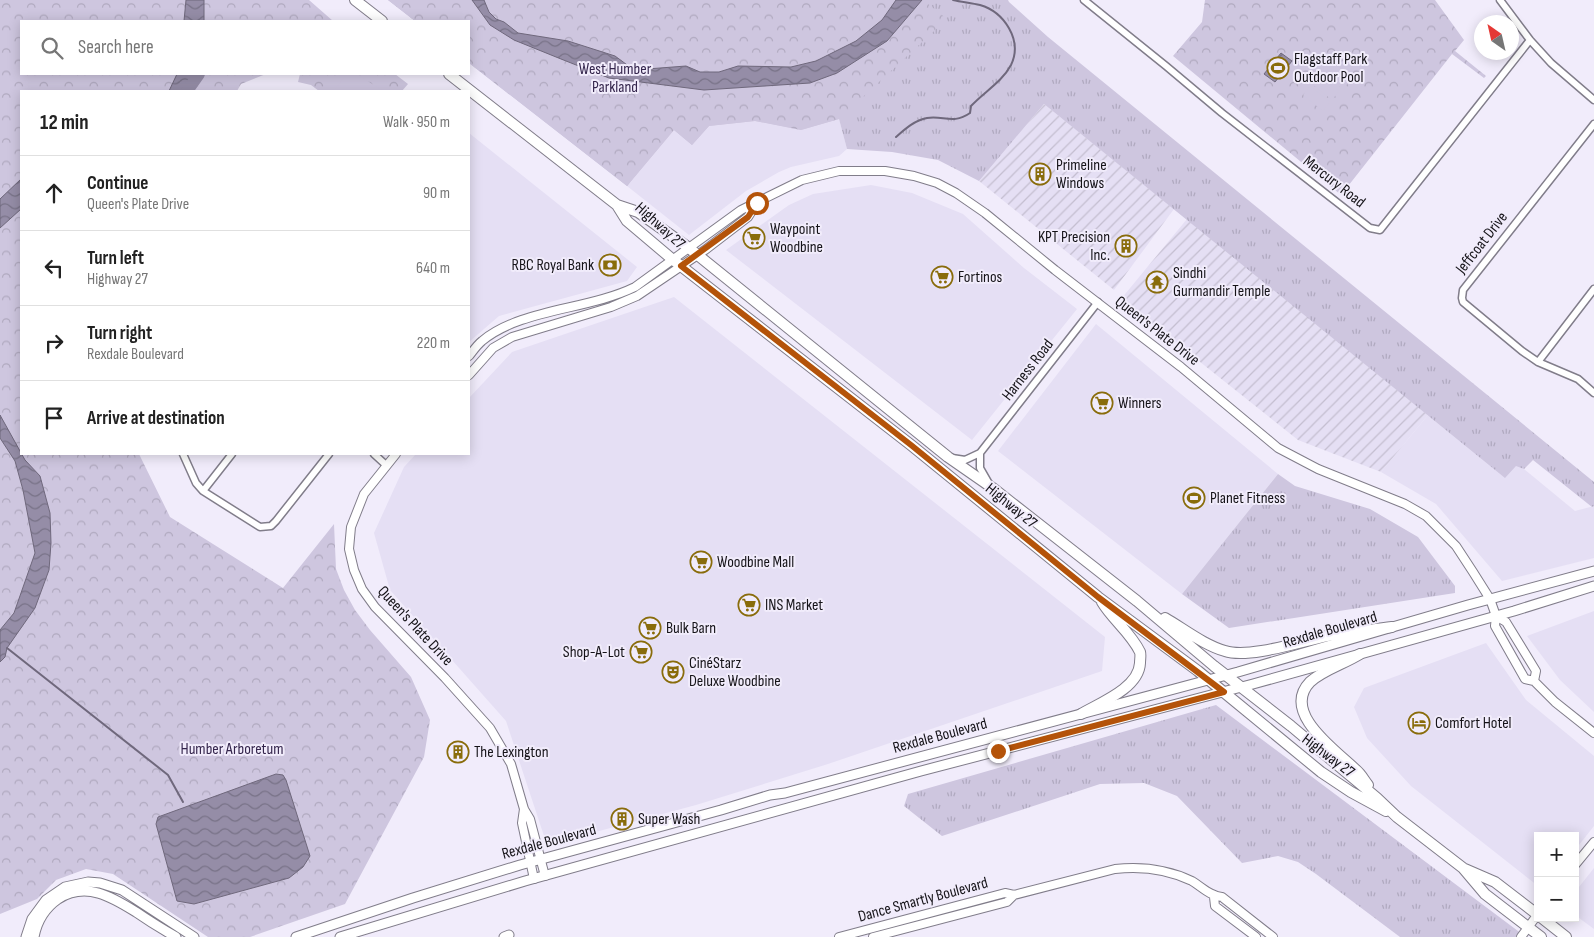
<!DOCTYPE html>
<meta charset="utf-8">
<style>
body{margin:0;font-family:"Sofia Sans Condensed",sans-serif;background:#f2f2f2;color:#222}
.controls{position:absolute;right:15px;bottom:15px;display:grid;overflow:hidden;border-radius:0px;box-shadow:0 2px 12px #0003}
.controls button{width:45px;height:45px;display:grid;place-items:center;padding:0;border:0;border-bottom:1px solid #e0e0e0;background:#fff;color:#222;font:25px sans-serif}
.compass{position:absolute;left:1474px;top:15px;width:45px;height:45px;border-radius:50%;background:#fff;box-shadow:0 2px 12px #0003;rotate:326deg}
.stop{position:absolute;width:15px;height:15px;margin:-11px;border:4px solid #b45309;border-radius:50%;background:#fff}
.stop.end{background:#b45309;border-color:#fff;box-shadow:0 1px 5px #0008}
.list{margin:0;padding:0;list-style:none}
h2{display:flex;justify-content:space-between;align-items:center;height:65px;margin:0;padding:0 20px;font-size:21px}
h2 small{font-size:16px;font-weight:400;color:#767676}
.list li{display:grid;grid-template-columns:32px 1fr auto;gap:15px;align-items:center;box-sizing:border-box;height:75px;padding:0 20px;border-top:1px solid #e0e0e0}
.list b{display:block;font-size:19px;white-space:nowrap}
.list p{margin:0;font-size:16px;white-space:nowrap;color:#767676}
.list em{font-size:16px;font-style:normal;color:#767676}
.icon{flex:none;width:28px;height:28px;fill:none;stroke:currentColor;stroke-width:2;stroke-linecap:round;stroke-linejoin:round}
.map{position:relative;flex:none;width:1594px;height:937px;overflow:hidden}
.search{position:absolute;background:#fff;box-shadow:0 2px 12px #0003;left:20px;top:20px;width:450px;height:55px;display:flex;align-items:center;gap:12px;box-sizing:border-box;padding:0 18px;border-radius:0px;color:#767676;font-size:19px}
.panel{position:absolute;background:#fff;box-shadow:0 2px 12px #0003;left:20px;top:90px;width:450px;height:365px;border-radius:0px}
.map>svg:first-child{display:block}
</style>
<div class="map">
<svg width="1594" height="937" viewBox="0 0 1594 937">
<defs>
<pattern id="industrial-furrows" width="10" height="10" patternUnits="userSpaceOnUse" patternTransform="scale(1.25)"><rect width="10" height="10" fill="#e5dff4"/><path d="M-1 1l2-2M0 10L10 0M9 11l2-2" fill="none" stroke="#c4bed0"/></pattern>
<pattern id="grass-tufts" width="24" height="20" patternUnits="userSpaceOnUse" patternTransform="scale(1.25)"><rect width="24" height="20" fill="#cec6df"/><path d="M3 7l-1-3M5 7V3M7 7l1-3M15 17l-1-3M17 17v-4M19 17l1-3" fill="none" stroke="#b0a9bf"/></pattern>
<pattern id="park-crowns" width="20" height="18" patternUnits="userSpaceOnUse" patternTransform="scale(1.25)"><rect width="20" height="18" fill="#cec6df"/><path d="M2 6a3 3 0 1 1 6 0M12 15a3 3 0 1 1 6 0" fill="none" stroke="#b0a9bf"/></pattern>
<pattern id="water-waves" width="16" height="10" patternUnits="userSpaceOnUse" patternTransform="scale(1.25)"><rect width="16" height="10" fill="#958da7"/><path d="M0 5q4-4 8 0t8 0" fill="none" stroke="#787287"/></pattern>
</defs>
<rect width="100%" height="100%" fill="#f1ecfb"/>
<path fill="#e5dff4" d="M839 119 847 149 839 156 791 167 779 172 746 191 689 235 627 186 674 130 755 121 801 130Z
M469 133 637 267 627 281 499 316 469 342Z
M871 185 912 193 963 214 1024 268 1077 309 972 440 726 250 789 205 813 194Z
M674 297 1105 637 1102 671 828 764 696 805 547 845 506 721 390 590 374 533 404 467 416 454H469V398L512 352Z
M1096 324 1278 474 1182 594 998 451Z
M1428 415 1505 477 1516 465 1524 469 1575 511 1594 506V558L1502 581 1436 504 1381 472Z
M1594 611V712L1560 680 1527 636Z
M1486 643 1526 700 1594 756V826L1575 850V836H1538V886L1411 786 1367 738 1354 707 1364 688Z
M1594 868V929L1575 915V892Z"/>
<path fill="url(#industrial-furrows)" d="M1044 104 1174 209 1114 290 979 181Z
M1187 219 1428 415 1381 472 1298 440 1121 299Z"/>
<path fill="url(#grass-tufts)" d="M388 0H1008L1009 2 1048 37 1594 482V506L1592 507 1533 460 1524 469 1516 466 1505 478 1044 104 979 181 938 160 892 152 847 149 839 119 801 130 755 121 709 126 692 145 674 130 627 186 469 63V21H415Z
M1278 474 1295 486 1370 509 1418 537 1455 586V593L1229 628 1182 594Z
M1216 705 1526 937H1400L1316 874 1298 862 1278 856 1242 863 1177 796 1144 783 1100 784 942 836 904 806 908 794Z"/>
<path fill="url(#park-crowns)" d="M0 0H309L333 21H21V74H266L241 84 237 91H21V454H139L170 517 283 588 334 524 336 569 344 590 355 610 370 630 411 677 430 720 424 757 345 904 250 937H208L113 874 86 869 56 880 37 899 0 914Z
M388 0H923L947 19 839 119 801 130 755 121 709 126 692 145 674 130 627 186 469 63V21H415Z
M1205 0H1435L1464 40 1455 51 1486 76 1484 78 1452 54 1341 195 1173 56 1202 22Z
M300 74H395L408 84 402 91H319L311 85 298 82Z"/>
<path fill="#cec6df" d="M1328 59 1353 77 1343 89 1319 71Z
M346 74H357L383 91H334Z
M1319 75 1339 91 1332 100 1312 84Z
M1310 86 1330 102 1323 111 1303 95Z"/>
<path fill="url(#water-waves)" stroke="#6f687c" d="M186 0H204V21H184Z
M472 0H484L489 12 496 19 504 22 518 33 568 41 615 56 634 70 686 66 700 72H719L738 66 791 67 816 61 856 41 882 20 896 0H922L887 41 837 73 810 83 704 90 609 78 561 59 514 40 490 25Z
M1281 53 1292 61 1275 82 1264 74Z
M177 74H193L187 91H169Z
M21 179V209L0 228V199Z
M0 415 25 460 40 476 50 513 51 543 49 570 35 608 7 648 5 657 0 662V630L14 613 35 553 23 490 15 461 0 438Z
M276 774 283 775 286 780 310 856 303 867 289 878 194 904 177 901 156 824 158 817Z"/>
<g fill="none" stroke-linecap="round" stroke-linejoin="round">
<path stroke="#6f687c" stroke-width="2" d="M896 137C905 129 915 120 927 118 943 115 953 125 970 113L971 106C984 92 1002 82 1011 65 1023 40 1004 12 980 5 971 3 962 2 953 0
M7 648 168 775 183 802"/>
<path stroke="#958da7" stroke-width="12" d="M187 91 199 74"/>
<g stroke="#817d8a" stroke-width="9">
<path id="minor" d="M1084 0 1166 66 1222 113 1370 228 1380 230 1530 40
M1500 0 1530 40 1551 63 1594 100
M1594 124 1463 290 1462 298 1463 302 1522 351 1538 362 1578 379 1594 393
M1538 362 1594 289
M980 453V468L988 482
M183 454 196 483 203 491 260 527 271 526 276 521 329 454
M374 454 386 465
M952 458 965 460 980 453 1098 302
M203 491 232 454"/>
</g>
<g stroke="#817d8a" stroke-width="10">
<path id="tertiary" d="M469 356C473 351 477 345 482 341 520 309 588 310 635 287L741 210 802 180 839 171H885L914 176 937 183 956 193 985 213 1055 270 1181 367 1278 448 1318 469 1405 504 1426 516 1456 546 1473 572 1490 599 1496 616 1495 626 1525 679 1534 681 1555 702 1594 733
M469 375 493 348 512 337 611 307 637 296 705 250 748 217 757 203
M396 454 364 494 351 527 349 549 354 570 362 589 375 607 445 678 490 728 511 764 524 809 530 819 545 876
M1496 616 1506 622 1536 671 1534 681
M524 809 522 823 534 879
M1575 865 1594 842
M1214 897 1215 906 1256 937
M839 937 1005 893 1014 895 1115 869C1142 866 1167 869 1192 881 1202 887 1210 896 1222 897L1273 937
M873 937 1007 902 1014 895
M1521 937 1538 914"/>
</g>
<g stroke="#817d8a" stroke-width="11">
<path id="secondary" d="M26 937 32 919 46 900 65 887 88 882 100 883 122 890 194 937
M34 937C37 921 45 908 58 899 86 881 112 897 136 912 149 921 162 929 176 937
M296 937 413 898 520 865 721 810 770 795 785 793 1238 672 1468 605 1594 571
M340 937 525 881 921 771 1253 684 1514 611 1594 586
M504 937 509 935"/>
</g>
<g stroke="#817d8a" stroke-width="12">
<path id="primary" d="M355 0 382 21
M449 74 617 205 638 212 689 248 948 457 994 489 1137 601 1214 666 1291 726 1377 798 1397 817 1463 868 1485 894 1541 937
M617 205 627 221 672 259 911 445 1098 597 1198 671 1321 772 1351 792 1386 811
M1165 618C1184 629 1204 645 1225 651 1249 659 1302 641 1327 636 1349 632 1371 630 1392 627
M1360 654C1344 664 1323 670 1310 682 1280 713 1338 752 1356 770 1361 774 1364 780 1368 785
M1081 714C1100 703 1139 688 1140 663 1140 659 1141 655 1140 652 1131 633 1112 619 1102 602
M1465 869 1495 882 1538 915
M1542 918 1566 937"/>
</g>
<use href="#minor" stroke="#fff" stroke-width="6"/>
<use href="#tertiary" stroke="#fff" stroke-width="8"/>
<use href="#secondary" stroke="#fff" stroke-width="9"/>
<use href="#primary" stroke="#fff" stroke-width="10"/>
</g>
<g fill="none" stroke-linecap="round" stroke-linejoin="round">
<path stroke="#b45309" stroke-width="6" d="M757 203 748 217 681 266 911 445 1098 597 1224 692 998 751"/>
</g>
<defs>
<g id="stadium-ring" transform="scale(1.125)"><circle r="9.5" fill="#f1ecfb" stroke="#896c0b" stroke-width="1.5"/><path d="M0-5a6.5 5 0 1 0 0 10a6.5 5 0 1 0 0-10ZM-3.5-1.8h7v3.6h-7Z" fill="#896c0b"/></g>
<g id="building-ring" transform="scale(1.125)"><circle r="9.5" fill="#f1ecfb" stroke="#896c0b" stroke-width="1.5"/><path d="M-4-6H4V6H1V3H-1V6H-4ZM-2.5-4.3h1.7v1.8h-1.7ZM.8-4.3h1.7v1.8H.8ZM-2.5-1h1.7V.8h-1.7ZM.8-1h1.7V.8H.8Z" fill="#896c0b"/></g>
<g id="supermarket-ring" transform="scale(1.125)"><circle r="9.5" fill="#f1ecfb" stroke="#896c0b" stroke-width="1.5"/><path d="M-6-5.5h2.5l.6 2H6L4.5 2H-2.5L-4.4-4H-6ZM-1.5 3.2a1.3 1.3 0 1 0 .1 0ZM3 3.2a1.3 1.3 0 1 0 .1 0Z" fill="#896c0b"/></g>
<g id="bank-ring" transform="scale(1.125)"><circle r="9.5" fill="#f1ecfb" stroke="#896c0b" stroke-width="1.5"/><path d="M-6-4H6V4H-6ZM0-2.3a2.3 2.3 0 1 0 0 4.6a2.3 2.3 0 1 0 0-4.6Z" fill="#896c0b"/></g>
<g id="temple-ring" transform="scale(1.125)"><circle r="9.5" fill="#f1ecfb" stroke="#896c0b" stroke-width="1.5"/><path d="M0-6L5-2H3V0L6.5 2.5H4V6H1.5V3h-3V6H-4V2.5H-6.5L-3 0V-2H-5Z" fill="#896c0b"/></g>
<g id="theatre-ring" transform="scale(1.125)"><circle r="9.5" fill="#f1ecfb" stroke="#896c0b" stroke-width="1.5"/><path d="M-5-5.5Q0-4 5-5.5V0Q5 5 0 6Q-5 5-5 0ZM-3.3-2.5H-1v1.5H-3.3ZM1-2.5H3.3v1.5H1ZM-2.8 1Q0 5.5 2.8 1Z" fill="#896c0b"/></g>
<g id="hotel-ring" transform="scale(1.125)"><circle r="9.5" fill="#f1ecfb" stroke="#896c0b" stroke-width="1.5"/><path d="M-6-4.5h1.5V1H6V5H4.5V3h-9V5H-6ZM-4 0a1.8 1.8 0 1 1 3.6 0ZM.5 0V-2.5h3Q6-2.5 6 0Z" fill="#896c0b"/></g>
</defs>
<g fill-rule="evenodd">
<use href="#stadium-ring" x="1278" y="68"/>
<use href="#building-ring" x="1040" y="174"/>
<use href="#supermarket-ring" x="754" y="238"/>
<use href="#building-ring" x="1126" y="246"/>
<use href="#bank-ring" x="610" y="265"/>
<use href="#supermarket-ring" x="942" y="277"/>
<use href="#temple-ring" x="1157" y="282"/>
<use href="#supermarket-ring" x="1102" y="403"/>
<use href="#stadium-ring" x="1194" y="498"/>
<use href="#supermarket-ring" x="701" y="562"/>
<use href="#supermarket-ring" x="749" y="605"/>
<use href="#supermarket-ring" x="650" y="628"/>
<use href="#supermarket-ring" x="641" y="652"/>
<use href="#theatre-ring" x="673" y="672"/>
<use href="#hotel-ring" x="1419" y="723"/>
<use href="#building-ring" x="458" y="752"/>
<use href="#building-ring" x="622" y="819"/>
</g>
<g text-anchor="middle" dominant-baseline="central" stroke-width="4" stroke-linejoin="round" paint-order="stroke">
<g font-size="16" fill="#151318" stroke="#f1ecfb" text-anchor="start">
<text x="1294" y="59">Flagstaff Park<tspan x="1294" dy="18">Outdoor Pool</tspan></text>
<text x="1056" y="165">Primeline<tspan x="1056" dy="18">Windows</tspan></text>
<text x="770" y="229">Waypoint<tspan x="770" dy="18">Woodbine</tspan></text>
<text x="1110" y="237" text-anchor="end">KPT Precision<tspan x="1110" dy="18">Inc.</tspan></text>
<text x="594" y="265" text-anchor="end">RBC Royal Bank</text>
<text x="1173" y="273">Sindhi<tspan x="1173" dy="18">Gurmandir Temple</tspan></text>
<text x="958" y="277">Fortinos</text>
<text x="1118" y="403">Winners</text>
<text x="1210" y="498">Planet Fitness</text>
<text x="717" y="562">Woodbine Mall</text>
<text x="765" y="605">INS Market</text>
<text x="666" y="628">Bulk Barn</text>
<text x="625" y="652" text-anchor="end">Shop-A-Lot</text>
<text x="689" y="663">CinéStarz<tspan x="689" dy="18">Deluxe Woodbine</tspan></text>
<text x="1435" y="723">Comfort Hotel</text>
<text x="474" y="752">The Lexington</text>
<text x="638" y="819">Super Wash</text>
</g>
<g font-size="16" fill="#34254c" stroke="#f1ecfb">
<text x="615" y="69">West Humber<tspan x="615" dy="18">Parkland</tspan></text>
<text x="232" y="749">Humber Arboretum</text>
</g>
<g font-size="16" fill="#151318" stroke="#f1ecfb">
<text transform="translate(1334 182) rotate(38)">Mercury Road</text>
<text transform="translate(660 226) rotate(42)">Highway 27</text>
<text transform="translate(1482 243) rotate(-52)">Jeffcoat Drive</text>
<text transform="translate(1157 331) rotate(38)">Queen's Plate Drive</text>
<text transform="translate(1028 370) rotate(-52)">Harness Road</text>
<text transform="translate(1011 506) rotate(39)">Highway 27</text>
<text transform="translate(415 626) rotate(47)">Queen's Plate Drive</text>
<text transform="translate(1330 630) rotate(-16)">Rexdale Boulevard</text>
<text transform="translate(940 736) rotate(-15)">Rexdale Boulevard</text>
<text transform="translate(1328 756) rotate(37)">Highway 27</text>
<text transform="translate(549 842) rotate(-15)">Rexdale Boulevard</text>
<text transform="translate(923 900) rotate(-15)">Dance Smartly Boulevard</text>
</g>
</g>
</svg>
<div class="controls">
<button>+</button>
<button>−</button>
</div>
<svg class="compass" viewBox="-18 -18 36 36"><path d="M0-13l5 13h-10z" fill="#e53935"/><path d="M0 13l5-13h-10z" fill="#767676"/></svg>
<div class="stop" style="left:757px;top:203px"></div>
<div class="stop end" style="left:998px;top:751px"></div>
<div class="search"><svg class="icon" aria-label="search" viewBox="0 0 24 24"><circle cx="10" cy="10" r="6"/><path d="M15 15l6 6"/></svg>Search here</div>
<section class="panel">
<h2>12 min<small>Walk · 950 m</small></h2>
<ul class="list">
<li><svg class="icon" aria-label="ahead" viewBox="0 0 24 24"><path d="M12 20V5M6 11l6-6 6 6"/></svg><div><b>Continue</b><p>Queen's Plate Drive</p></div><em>90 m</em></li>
<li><svg class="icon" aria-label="left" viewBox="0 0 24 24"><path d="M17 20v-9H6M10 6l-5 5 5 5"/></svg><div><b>Turn left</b><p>Highway 27</p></div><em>640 m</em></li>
<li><svg class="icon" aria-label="right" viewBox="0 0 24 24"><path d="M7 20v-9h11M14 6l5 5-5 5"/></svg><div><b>Turn right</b><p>Rexdale Boulevard</p></div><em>220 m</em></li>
<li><svg class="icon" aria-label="arrive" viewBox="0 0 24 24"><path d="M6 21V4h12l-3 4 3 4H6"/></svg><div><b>Arrive at destination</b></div></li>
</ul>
</section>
</div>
